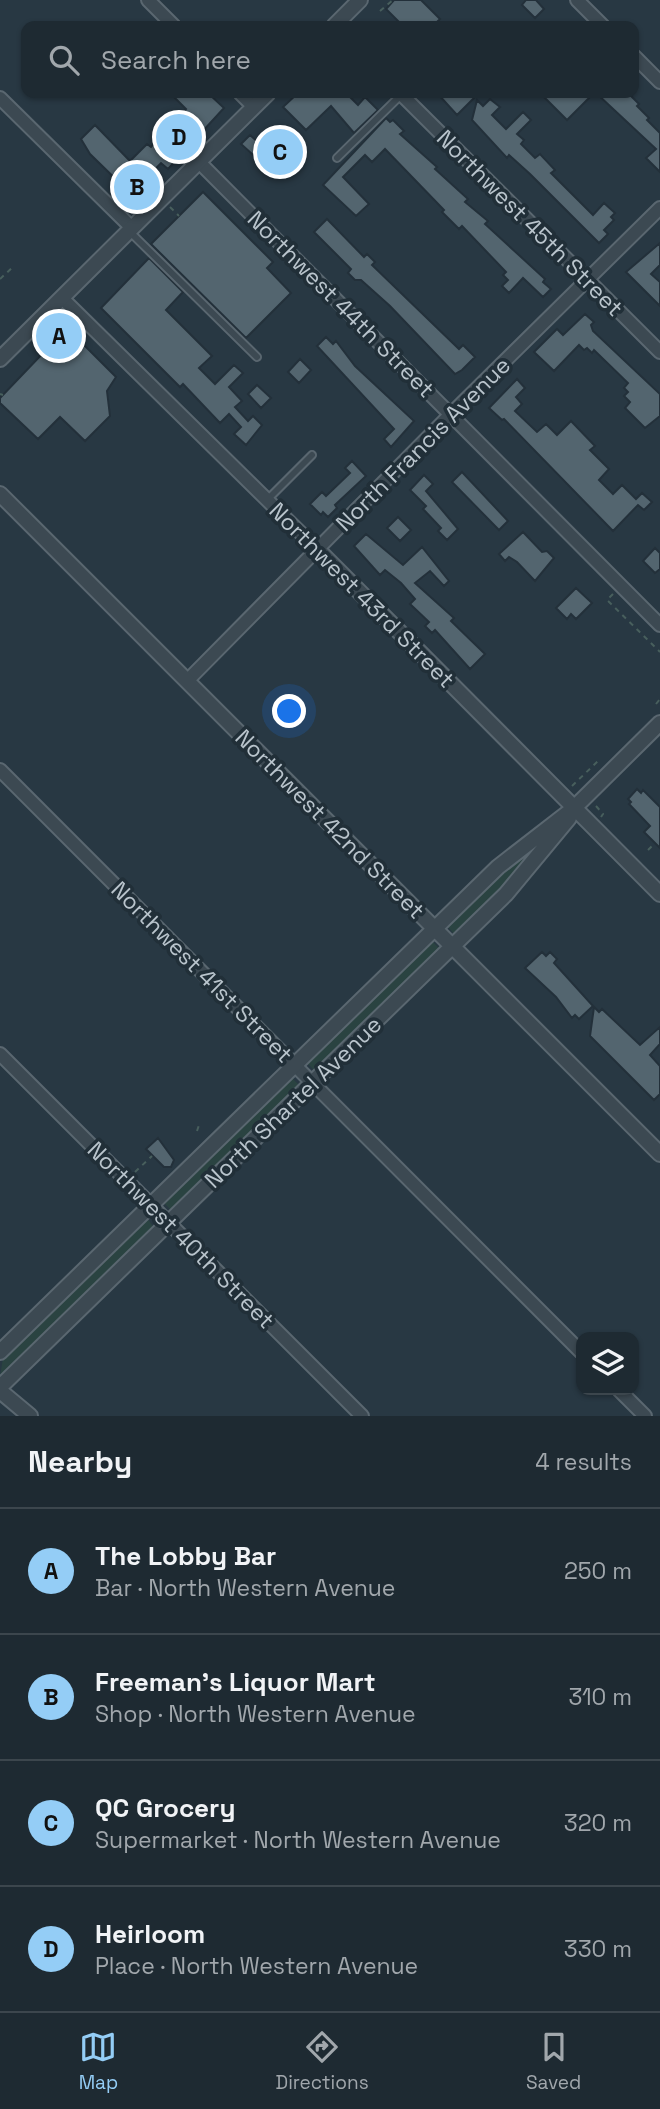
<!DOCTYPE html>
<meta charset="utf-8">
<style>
body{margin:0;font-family:"Space Grotesk",sans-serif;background:#26323a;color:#f1f3f6}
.controls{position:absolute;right:21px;bottom:21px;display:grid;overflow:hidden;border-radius:14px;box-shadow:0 2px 5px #0004}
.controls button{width:63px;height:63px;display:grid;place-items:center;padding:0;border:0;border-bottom:2px solid #3c464d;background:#1e2a32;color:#f1f3f6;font:35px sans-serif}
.you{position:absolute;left:290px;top:712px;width:24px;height:24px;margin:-18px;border:5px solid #fff;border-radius:50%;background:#1a73e8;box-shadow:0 0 0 10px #1a73e833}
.badge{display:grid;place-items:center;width:46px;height:46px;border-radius:50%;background:#94cdf6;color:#111;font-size:23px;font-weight:700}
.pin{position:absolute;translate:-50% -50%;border:4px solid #fff;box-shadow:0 2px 7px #0006}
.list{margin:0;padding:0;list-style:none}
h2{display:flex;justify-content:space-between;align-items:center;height:91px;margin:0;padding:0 28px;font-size:30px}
h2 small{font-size:23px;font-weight:400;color:#a1a7ac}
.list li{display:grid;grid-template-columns:46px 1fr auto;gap:21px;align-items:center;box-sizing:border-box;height:126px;padding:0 28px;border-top:2px solid #3c464d}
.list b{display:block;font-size:26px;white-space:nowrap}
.list p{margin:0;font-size:23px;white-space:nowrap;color:#a1a7ac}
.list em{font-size:23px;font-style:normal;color:#a1a7ac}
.icon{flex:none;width:38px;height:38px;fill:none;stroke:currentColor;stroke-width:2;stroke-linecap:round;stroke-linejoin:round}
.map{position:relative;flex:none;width:660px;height:1416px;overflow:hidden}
.search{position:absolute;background:#1e2a32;box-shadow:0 2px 5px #0004;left:21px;right:21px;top:21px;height:77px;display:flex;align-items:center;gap:18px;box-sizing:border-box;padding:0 24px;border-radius:14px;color:#a1a7ac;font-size:26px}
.sheet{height:595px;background:#1e2a32}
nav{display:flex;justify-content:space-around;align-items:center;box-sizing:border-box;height:98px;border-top:2px solid #3c464d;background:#1e2a32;font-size:19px;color:#a1a7ac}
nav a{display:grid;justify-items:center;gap:4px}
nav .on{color:#94cdf6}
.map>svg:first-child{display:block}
</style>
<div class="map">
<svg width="660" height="1416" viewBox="0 0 660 1416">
<rect width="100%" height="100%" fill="#283843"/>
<path fill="#2a4341" d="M525 858 513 877 455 935 447 926 504 869Z
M431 940 440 949 315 1071 306 1062Z
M291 1077 300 1086 172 1211 163 1202Z
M148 1219 154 1228 0 1376 3 1358Z"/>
<path fill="#53656f" stroke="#23303a" stroke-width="2" d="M394 0H421L440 19 433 26H403L386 9Z
M526 0H536L544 9 535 18 522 5Z
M170 93H208L224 108 168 169 161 163 131 194 90 154 81 139 95 125 130 161 147 144 151 147 186 109Z
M298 93H346L358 105 365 97 378 110 354 133 331 106 306 130 283 107Z
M437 93H479L457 115Z
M540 93H594L567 120Z
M596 93H628L639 104 637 106 649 118 647 120 660 133V172L646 158 656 149Z
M490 99 500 107 492 115 506 129 523 112 531 120 517 134 524 140 521 144 535 158 540 154 555 170 551 173 593 215 604 203 615 213 611 217 614 220 604 230 608 234 599 243 530 174 509 155 507 158 472 120 477 100 483 106Z
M386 118 390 122 393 120 404 131 400 134 437 167 435 169 468 199 465 202 488 221 485 224 545 279 543 282 551 289 543 297 523 278 509 293 502 286 508 280 503 275 506 272 462 226 459 229 442 212 444 210 385 149 372 162 365 155 343 177 369 204 356 216 323 185Z
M250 135 268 151 282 138 293 149 271 171 241 144Z
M203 192 273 262 267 268 291 293 246 338 151 244Z
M327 219 364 257 367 254 375 262 372 265 459 349 463 345 475 357 462 370 455 374 390 306 361 280H355L348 273 351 269 314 232Z
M660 243V265L651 274 660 282V306L626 272Z
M149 258 183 292 166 310 212 356 199 368 215 384 234 365 243 373 229 387 242 401 235 407 248 421 253 416 262 425 246 445 234 434 241 427 229 414 220 423 183 384 180 387 101 308Z
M585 314 594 322 591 325 593 331 660 394V416L645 428 625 408 630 402 624 396 628 392 624 388 628 383 594 350 592 353 587 348 584 350 579 345 554 371 534 352 557 329 563 335Z
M67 328 116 377 107 391 110 416 85 441 60 417 38 439 0 403V398Z
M326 337 333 344 336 341 355 366 414 421 391 447 384 439 394 429 317 346Z
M300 359 311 370 299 383 288 372Z
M517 379 525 388 516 397 522 404 515 411 537 432 546 424 557 435 571 421 595 446 590 450 609 469 599 480 613 494 622 485 636 499 642 493 652 502 644 510 638 505 613 531 504 419 502 420 489 408Z
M257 385 271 398 261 408 248 394Z
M352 461 366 476 335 505 337 508 328 517 323 512 321 515 310 504 322 492 326 496 350 473 345 468Z
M462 472 508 521 499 530 452 482Z
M424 475 433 484 426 491 458 529 447 540 438 531 441 528 423 509 426 506 410 490Z
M398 517 411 530 400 541 387 528Z
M523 532 542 552 547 551 554 558 535 581 517 562 509 557 505 561 499 554Z
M366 534 403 565 422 547 449 581 444 586 430 571 415 583 454 618 451 621 485 654 470 669 435 630 432 633 425 626 429 622 410 604 415 599 401 583 385 570 380 575 354 546Z
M655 548 660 553V569L655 573 643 561Z
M576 588 592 603 576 619 571 614 567 619 556 608Z
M637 789 641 793 643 790 660 807V848L644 832 650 826 629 804 631 802 628 799Z
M542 952 546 956 550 952 557 959 554 963 593 1006 579 1019 575 1015 572 1018 556 997 525 968Z
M594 1007 599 1012 602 1009 640 1045 660 1027V1044L650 1055 660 1066V1094L654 1100 590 1036Z
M158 1138 174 1160 171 1167H164L146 1149Z"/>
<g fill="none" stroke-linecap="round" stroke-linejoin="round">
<g stroke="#5a6770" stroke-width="10">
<path id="service" d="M337 158 402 94
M129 231 257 357
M267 500 312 455"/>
</g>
<g stroke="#5a6770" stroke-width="16">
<path id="minor" d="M148 0 174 26
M577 0 603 26
M634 56 660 82
M240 93 254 107
M400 93 660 352
M0 98 132 228
M199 162 660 625
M62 298 318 550
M187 681 451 414 660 208
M0 770 581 1352
M0 1054 362 1416
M619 1390 645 1416"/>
</g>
<g stroke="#5a6770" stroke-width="18">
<path id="tertiary" d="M334 26 360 0
M0 359 268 93
M0 494 660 1154
M318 550 660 894
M0 1352 498 867 574 808 660 723
M0 1387 506 894 569 818
M0 1391 30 1416"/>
</g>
<path stroke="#485f5d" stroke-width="2" stroke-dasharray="5 5" stroke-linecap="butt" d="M380 11 393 0
M261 153 267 158
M137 187 146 196
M170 207 179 216
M0 279 14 266
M0 394 3 395
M613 594 607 600 660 652
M656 704 660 699
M572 786 599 760
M596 806 603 814 601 817
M648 850 655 843
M197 1131 199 1125
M135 1172 152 1156"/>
<use href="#service" stroke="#3c4952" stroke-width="6"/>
<use href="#minor" stroke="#3c4952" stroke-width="12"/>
<use href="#tertiary" stroke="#3c4952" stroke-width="14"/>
</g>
<g text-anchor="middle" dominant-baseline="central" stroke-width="7" stroke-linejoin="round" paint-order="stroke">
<g font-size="23" fill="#b9c4cc" stroke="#212f38">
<text transform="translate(530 223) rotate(45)">Northwest 45th Street</text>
<text transform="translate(341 304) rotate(45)">Northwest 44th Street</text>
<text transform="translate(423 444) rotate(-45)">North Francis Avenue</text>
<text transform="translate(362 595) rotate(45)">Northwest 43rd Street</text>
<text transform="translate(330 824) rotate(45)">Northwest 42nd Street</text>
<text transform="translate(202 972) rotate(45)">Northwest 41st Street</text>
<text transform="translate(293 1102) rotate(-44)">North Shartel Avenue</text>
<text transform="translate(181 1235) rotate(45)">Northwest 40th Street</text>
</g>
</g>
</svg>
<div class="controls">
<button><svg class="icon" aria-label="layers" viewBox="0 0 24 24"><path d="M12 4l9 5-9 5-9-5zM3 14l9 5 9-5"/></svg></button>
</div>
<div class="you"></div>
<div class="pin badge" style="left:59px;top:336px">A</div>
<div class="pin badge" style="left:137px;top:187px">B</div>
<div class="pin badge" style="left:280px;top:152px">C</div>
<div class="pin badge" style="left:179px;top:137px">D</div>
<div class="search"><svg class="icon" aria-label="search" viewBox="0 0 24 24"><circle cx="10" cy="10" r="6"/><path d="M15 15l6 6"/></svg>Search here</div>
</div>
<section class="sheet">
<h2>Nearby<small>4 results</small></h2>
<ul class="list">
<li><span class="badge">A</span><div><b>The Lobby Bar</b><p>Bar · North Western Avenue</p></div><em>250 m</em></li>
<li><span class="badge">B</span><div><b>Freeman's Liquor Mart</b><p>Shop · North Western Avenue</p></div><em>310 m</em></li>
<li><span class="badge">C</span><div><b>QC Grocery</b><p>Supermarket · North Western Avenue</p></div><em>320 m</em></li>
<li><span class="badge">D</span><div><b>Heirloom</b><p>Place · North Western Avenue</p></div><em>330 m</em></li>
</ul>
</section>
<nav>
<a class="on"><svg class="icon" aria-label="map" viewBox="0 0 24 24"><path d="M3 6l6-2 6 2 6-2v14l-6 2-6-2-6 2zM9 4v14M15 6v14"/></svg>Map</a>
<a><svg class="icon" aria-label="directions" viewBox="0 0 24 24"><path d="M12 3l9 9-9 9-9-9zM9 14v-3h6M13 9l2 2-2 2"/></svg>Directions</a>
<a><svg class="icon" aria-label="saved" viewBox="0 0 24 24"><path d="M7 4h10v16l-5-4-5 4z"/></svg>Saved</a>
</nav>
